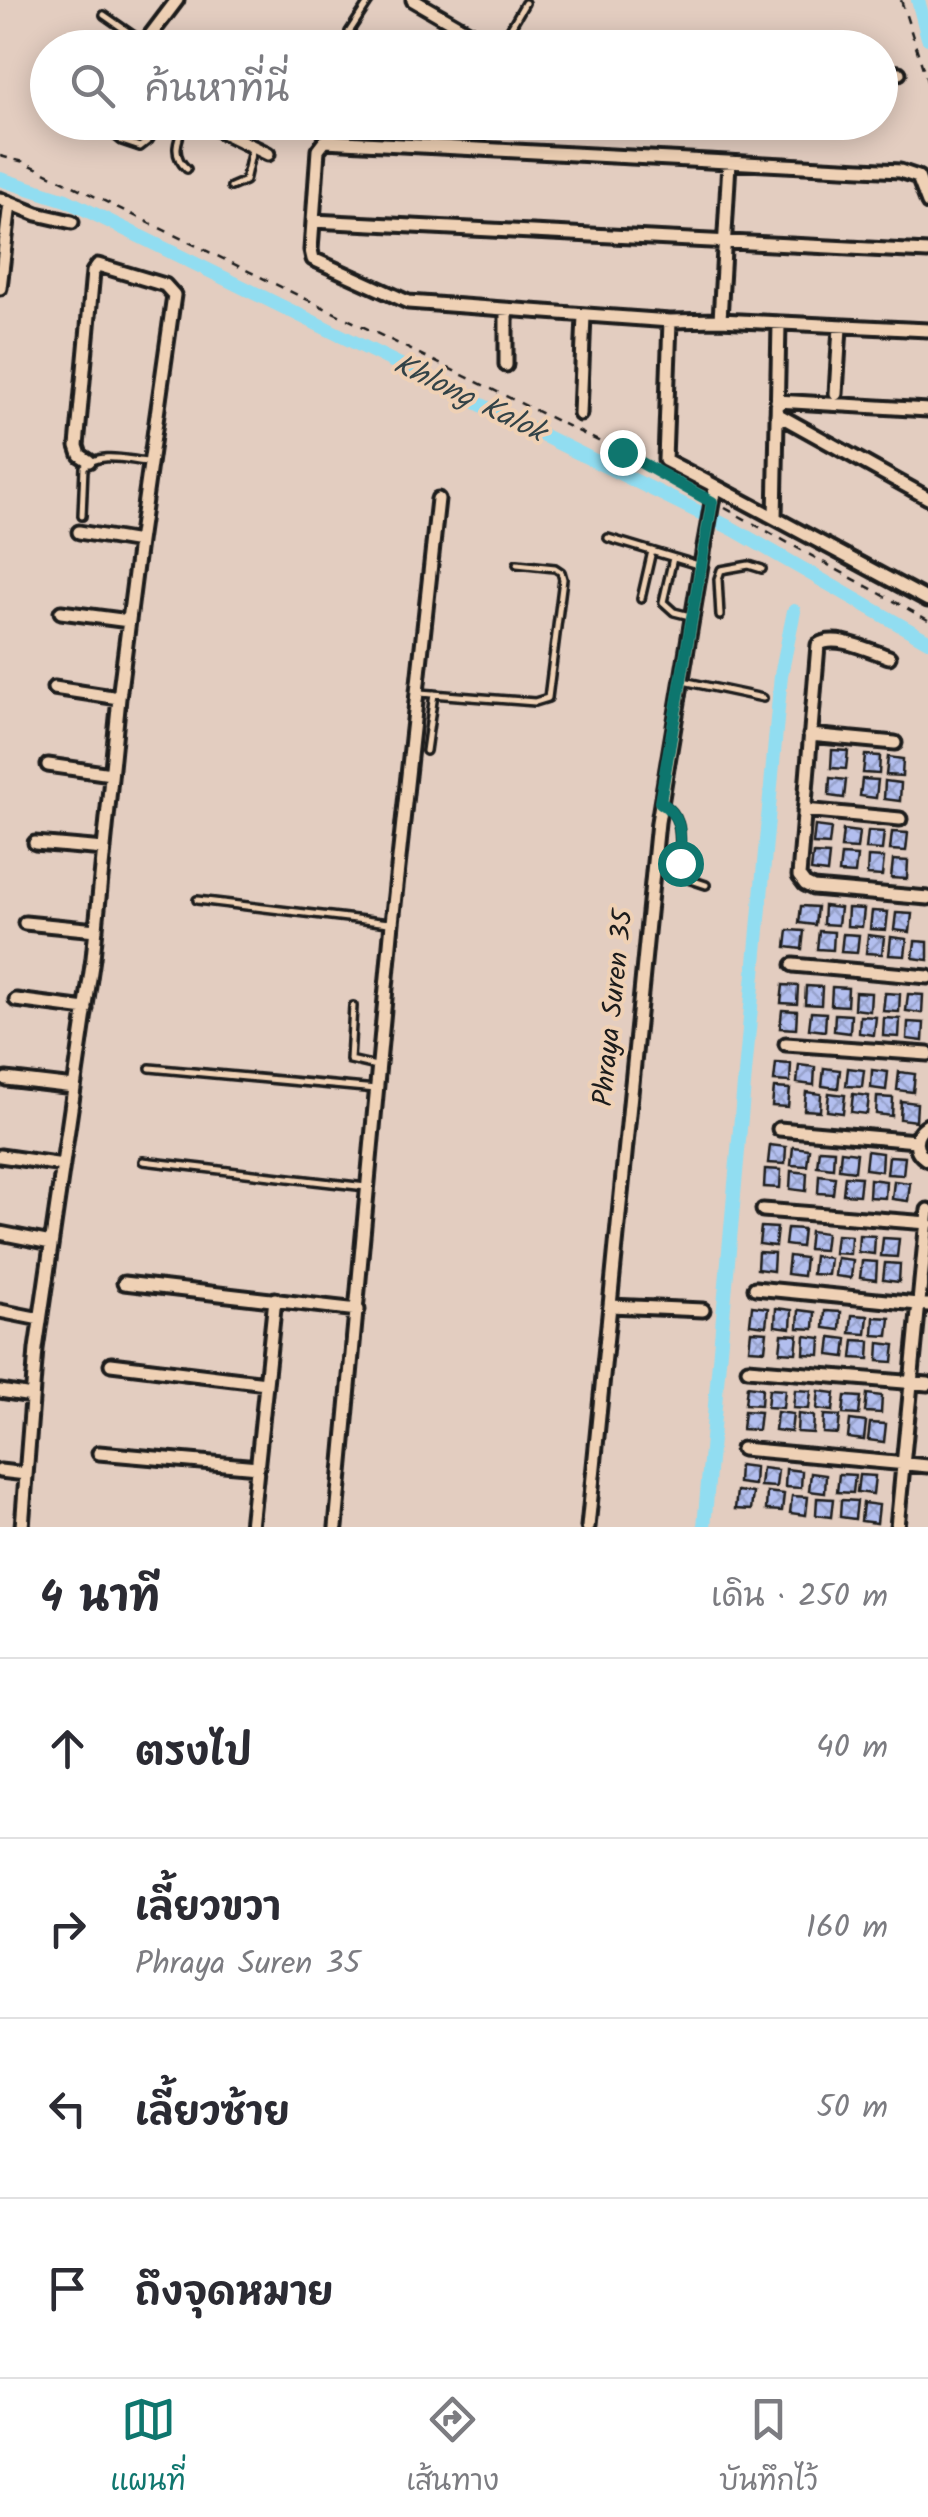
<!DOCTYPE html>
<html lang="th">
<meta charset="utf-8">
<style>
body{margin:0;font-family:Kalam,"Playpen Sans Thai",sans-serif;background:#f2f2f3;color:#2b2b33}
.stop{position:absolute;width:30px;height:30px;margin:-22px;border:8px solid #0f766e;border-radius:50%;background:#fff}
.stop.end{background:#0f766e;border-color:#fff;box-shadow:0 2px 10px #0008}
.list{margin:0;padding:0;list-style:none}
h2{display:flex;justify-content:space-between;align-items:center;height:130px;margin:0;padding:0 40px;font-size:42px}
h2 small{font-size:32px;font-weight:400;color:#7c7c81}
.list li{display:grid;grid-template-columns:65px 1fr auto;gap:30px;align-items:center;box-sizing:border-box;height:180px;padding:0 40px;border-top:2px solid #e1e1e2}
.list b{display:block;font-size:38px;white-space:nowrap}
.list p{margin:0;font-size:32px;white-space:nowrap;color:#7c7c81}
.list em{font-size:32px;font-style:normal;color:#7c7c81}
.icon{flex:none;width:55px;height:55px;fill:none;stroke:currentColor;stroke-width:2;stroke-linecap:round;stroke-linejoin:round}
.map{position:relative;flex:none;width:928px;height:1527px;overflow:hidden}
.search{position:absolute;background:#fff;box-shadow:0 5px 25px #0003;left:30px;right:30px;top:30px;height:110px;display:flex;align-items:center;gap:25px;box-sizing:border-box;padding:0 35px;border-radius:55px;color:#7c7c81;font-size:38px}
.sheet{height:850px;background:#fff}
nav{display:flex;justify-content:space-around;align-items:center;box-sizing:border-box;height:140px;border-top:2px solid #e1e1e2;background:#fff;font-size:28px;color:#7c7c81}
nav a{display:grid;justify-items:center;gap:5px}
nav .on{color:#0f766e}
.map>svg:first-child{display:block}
</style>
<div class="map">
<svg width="928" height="1527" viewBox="0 0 928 1527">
<defs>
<pattern id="building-cross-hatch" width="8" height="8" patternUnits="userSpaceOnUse" patternTransform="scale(2.5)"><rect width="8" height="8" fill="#b2beee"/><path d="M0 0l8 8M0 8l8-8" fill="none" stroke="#98a3cc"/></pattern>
</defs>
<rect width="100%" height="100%" fill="#e3cdc0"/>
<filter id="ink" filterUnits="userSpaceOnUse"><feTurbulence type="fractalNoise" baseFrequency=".01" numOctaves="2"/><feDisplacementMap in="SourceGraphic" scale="20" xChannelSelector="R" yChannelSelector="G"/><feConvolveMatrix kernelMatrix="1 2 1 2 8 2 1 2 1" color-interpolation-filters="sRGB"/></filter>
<g filter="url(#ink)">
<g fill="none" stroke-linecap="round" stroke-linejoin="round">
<path stroke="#91ddf1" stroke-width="14" d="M918 0 928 38
M0 179 66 200 733 529 928 641
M704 1527 781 675 794 611"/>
</g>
<path fill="url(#building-cross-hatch)" stroke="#1c1c1c" stroke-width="2.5" d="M832 750 848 751 846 769 831 768Z
M865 755 880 756 879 774 863 773Z
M888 757 903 759 902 776 886 775Z
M830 778 846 780 844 798 829 796Z
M862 779 878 780 876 798 860 796Z
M885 781 901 783 900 801 884 799Z
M815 826 831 828 829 845 813 844Z
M843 830 859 832 857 849 841 848Z
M868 831 884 832 882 850 866 849Z
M892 832 908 833 906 851 890 850Z
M813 854 829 855 827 873 811 871Z
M841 855 857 856 855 874 839 873Z
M868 857 884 858 882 876 867 875Z
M893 860 908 861 907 879 891 878Z
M801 906 817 907 815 925 799 923Z
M824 906 840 908 838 925 823 924Z
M848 908 864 909 862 927 847 926Z
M872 911 888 912 886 930 870 929Z
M896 913 912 914 910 932 894 930Z
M788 930 804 931 802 949 786 947Z
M819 931 834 932 833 950 817 949Z
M843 934 859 935 857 953 841 952Z
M868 935 884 937 882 954 866 953Z
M891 937 907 939 905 956 889 955Z
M915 941 928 942V960L913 958Z
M783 985 798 986 797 1004 781 1003Z
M806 986 822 987 821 1005 805 1004Z
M832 987 848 988 847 1006 831 1005Z
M855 992 871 993 870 1011 854 1009Z
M885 993 900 994 899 1012 883 1011Z
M908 994 923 995 922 1013 906 1011Z
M782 1010 797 1011 796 1029 780 1028Z
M811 1012 826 1013 825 1031 809 1029Z
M835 1014 851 1015 850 1033 834 1031Z
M860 1016 876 1017 874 1035 859 1033Z
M884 1018 900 1019 899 1037 883 1036Z
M908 1022 924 1023 923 1041 907 1039Z
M776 1063 791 1064 790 1082 774 1081Z
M799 1065 815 1067 814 1085 797 1083Z
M824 1068 840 1070 838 1088 822 1086Z
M848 1068 864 1070 862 1087 846 1086Z
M872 1070 888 1072 886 1090 871 1088Z
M899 1072 915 1074 913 1092 897 1090Z
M774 1088 790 1089 788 1107 772 1106Z
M806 1092 821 1094 820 1111 804 1110Z
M829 1093 845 1095 843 1113 827 1111Z
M853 1094 869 1096 867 1114 851 1112Z
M877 1097 893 1098 892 1116 876 1114Z
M901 1101 917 1103 916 1121 900 1119Z
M770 1145 786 1147 785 1164 768 1163Z
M793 1147 809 1149 807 1166 791 1165Z
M819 1149 834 1150 833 1168 817 1166Z
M841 1151 857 1153 855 1171 839 1169Z
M867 1151 882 1153 881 1171 865 1169Z
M889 1156 905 1157 903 1175 887 1174Z
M765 1169 781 1170 780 1188 764 1187Z
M791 1171 807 1173 806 1191 790 1189Z
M819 1175 835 1177 833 1194 818 1193Z
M845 1176 861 1177 859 1195 843 1194Z
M870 1179 886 1181 885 1198 869 1197Z
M894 1181 910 1183 908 1201 892 1199Z
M761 1227 777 1228 775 1246 759 1244Z
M787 1228 803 1229 801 1247 785 1245Z
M810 1231 826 1233 824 1250 808 1249Z
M836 1235 851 1236 850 1254 834 1253Z
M859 1235 875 1236 874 1254 858 1252Z
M883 1238 899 1239 897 1257 881 1256Z
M758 1252 774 1253 773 1271 757 1269Z
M789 1256 805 1258 803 1276 787 1274Z
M814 1256 830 1258 828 1275 812 1274Z
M837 1258 853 1260 851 1278 835 1276Z
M862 1261 877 1262 876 1280 860 1278Z
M885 1263 900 1264 899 1282 883 1280Z
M752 1306 768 1308 766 1326 750 1324Z
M776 1308 792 1310 791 1328 775 1326Z
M799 1310 815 1312 814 1329 798 1328Z
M825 1311 841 1312 840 1330 824 1328Z
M852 1315 868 1316 866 1334 850 1333Z
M874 1317 890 1318 888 1336 873 1335Z
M751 1331 767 1332 765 1350 749 1349Z
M782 1334 798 1335 796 1353 780 1352Z
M805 1336 821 1338 820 1355 804 1354Z
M831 1337 847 1339 845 1357 829 1355Z
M854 1340 870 1341 869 1359 852 1358Z
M879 1343 895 1345 893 1362 878 1361Z
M747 1386 762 1388 761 1405 745 1404Z
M769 1389 785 1390 783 1408 767 1407Z
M795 1390 811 1391 809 1409 793 1408Z
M819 1391 835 1393 833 1411 817 1409Z
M867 1394 882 1396 881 1413 865 1412Z
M845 1396 861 1397 859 1415 843 1414Z
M744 1411 760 1412 758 1430 742 1429Z
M777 1412 793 1414 791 1432 775 1430Z
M798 1414 814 1416 813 1433 797 1432Z
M824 1415 840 1416 838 1434 823 1433Z
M850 1420 866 1422 864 1440 848 1438Z
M870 1423 886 1424 884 1442 868 1440Z
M739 1465 755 1467 754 1485 738 1483Z
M762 1468 778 1470 776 1487 760 1486Z
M786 1469 802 1471 801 1488 785 1487Z
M811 1473 826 1475 825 1493 809 1491Z
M839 1474 855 1475 853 1493 837 1492Z
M859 1475 875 1476 873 1494 857 1492Z
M737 1491 753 1493 751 1510 735 1509Z
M767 1492 784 1494 782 1511 766 1510Z
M792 1496 808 1497 806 1515 790 1513Z
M817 1498 833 1499 831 1517 816 1515Z
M841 1500 857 1501 855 1519 840 1517Z
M863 1503 879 1505 877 1523 861 1521Z"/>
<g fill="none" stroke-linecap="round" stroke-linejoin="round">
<g stroke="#1c1c1c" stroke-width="12">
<path id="lane" d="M104 15 144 43
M349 32 370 0
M499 48 525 3
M185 122C177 141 171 155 187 169
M106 128 122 141 140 147 149 140 159 122
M231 187 245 181 252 150
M82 516 84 467C99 451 127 460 148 462
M608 538 698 565
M673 558 663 602 674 612 690 616
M641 599 652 551
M720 616 718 579 721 570 749 565 762 569
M683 681 763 698
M420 693 535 702 548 698 563 579 561 572 555 568 517 564
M426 751 434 694
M664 805C689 821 675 848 683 872L688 879 706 885
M197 900 389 923
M353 1006 350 1060 376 1066
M150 1068 376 1089
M143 1161 366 1187"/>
</g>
<g stroke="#1c1c1c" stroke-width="19">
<path id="street" d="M413 0 496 48
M146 48 149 37 177 0
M880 71 899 73
M202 122 268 154
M0 199 37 214 72 222
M928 203 918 177 900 171 325 141 318 150 311 250 313 259 408 302 670 321 720 320 928 330
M313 221 928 252
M0 288 10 203
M720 320 729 163
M670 321 665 460 715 486
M506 365V311
M836 394 840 327
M777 401 928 410
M580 414 584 315
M777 414 928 498
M89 461 80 455 77 446 93 272 98 265 165 285 174 295 139 542
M713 497 715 486 928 600
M775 518 779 324
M61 612 129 621
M889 657C870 651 835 633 818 645L799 876 805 884 813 888 928 898
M54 688 119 698
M810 735 895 743
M48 765 111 774
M804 810 900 819
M35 843 104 849
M25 923 96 930
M793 965 928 977
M16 1000 86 1009
M786 1044 928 1054
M6 1079 74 1087
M928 1125C913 1134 912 1151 928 1160
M779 1129 916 1141
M0 1156 63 1165
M763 1210 928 1223
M0 1233 51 1243
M124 1283 358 1310
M755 1288 928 1305
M610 1306 703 1310
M0 1311 40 1319
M111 1364 266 1383
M748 1369 928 1384
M0 1391 32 1396
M742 1449 928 1466
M99 1453 258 1467
M0 1471 26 1474
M22 1527 36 1349 93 958 119 698 139 542 79 532
M251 1527 275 1299
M336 1527 392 923 438 499
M588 1527 658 822 704 547
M897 1527 928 1210"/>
</g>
<path stroke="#1c1c1c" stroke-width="2.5" stroke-dasharray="8 8" stroke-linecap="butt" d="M901 0 928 84
M0 156 24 162 621 452 700 495
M725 508 928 620"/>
<use href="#lane" stroke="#efd1b5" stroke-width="5"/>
<use href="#street" stroke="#efd1b5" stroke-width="11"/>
<g stroke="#1c1c1c" stroke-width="19" stroke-linecap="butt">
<path id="street-bridge" d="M704 547 713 497"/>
</g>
<use href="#street-bridge" stroke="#efd1b5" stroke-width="11"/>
</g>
</g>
<g fill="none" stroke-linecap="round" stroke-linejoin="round" filter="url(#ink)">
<path stroke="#0f766e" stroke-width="12" d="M622 452 712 502 660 802C685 817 680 838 680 863"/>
</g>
<g text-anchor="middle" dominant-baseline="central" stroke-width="8" stroke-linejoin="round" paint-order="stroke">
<g font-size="28" fill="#1c1c1c" stroke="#efd1b5">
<text transform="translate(614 1008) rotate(-84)">Phraya Suren 35</text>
</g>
<g font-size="30" font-style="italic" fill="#334347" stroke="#efd1b5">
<text transform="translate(469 399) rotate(26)">Khlong Kalok</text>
</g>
</g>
</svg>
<div class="stop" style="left:680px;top:863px"></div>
<div class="stop end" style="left:622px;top:452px"></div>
<div class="search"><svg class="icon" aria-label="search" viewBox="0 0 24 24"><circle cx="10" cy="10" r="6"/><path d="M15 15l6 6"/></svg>ค้นหาที่นี่</div>
</div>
<section class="sheet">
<h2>4 นาที<small>เดิน · 250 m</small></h2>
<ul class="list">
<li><svg class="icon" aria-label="ahead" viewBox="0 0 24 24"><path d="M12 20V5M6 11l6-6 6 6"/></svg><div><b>ตรงไป</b></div><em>40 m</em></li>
<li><svg class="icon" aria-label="right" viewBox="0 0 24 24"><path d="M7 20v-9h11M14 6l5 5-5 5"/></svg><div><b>เลี้ยวขวา</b><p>Phraya Suren 35</p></div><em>160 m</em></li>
<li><svg class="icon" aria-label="left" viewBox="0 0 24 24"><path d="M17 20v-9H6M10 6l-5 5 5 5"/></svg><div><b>เลี้ยวซ้าย</b></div><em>50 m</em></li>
<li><svg class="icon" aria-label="arrive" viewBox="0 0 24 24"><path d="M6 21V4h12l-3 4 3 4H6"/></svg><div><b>ถึงจุดหมาย</b></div></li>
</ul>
</section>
<nav>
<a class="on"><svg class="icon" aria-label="map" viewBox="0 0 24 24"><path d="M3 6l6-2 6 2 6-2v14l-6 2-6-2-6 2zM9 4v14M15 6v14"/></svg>แผนที่</a>
<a><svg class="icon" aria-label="directions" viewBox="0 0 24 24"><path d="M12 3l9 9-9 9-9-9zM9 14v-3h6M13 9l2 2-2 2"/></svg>เส้นทาง</a>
<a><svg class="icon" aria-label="saved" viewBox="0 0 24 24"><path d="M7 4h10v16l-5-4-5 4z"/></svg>บันทึกไว้</a>
</nav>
